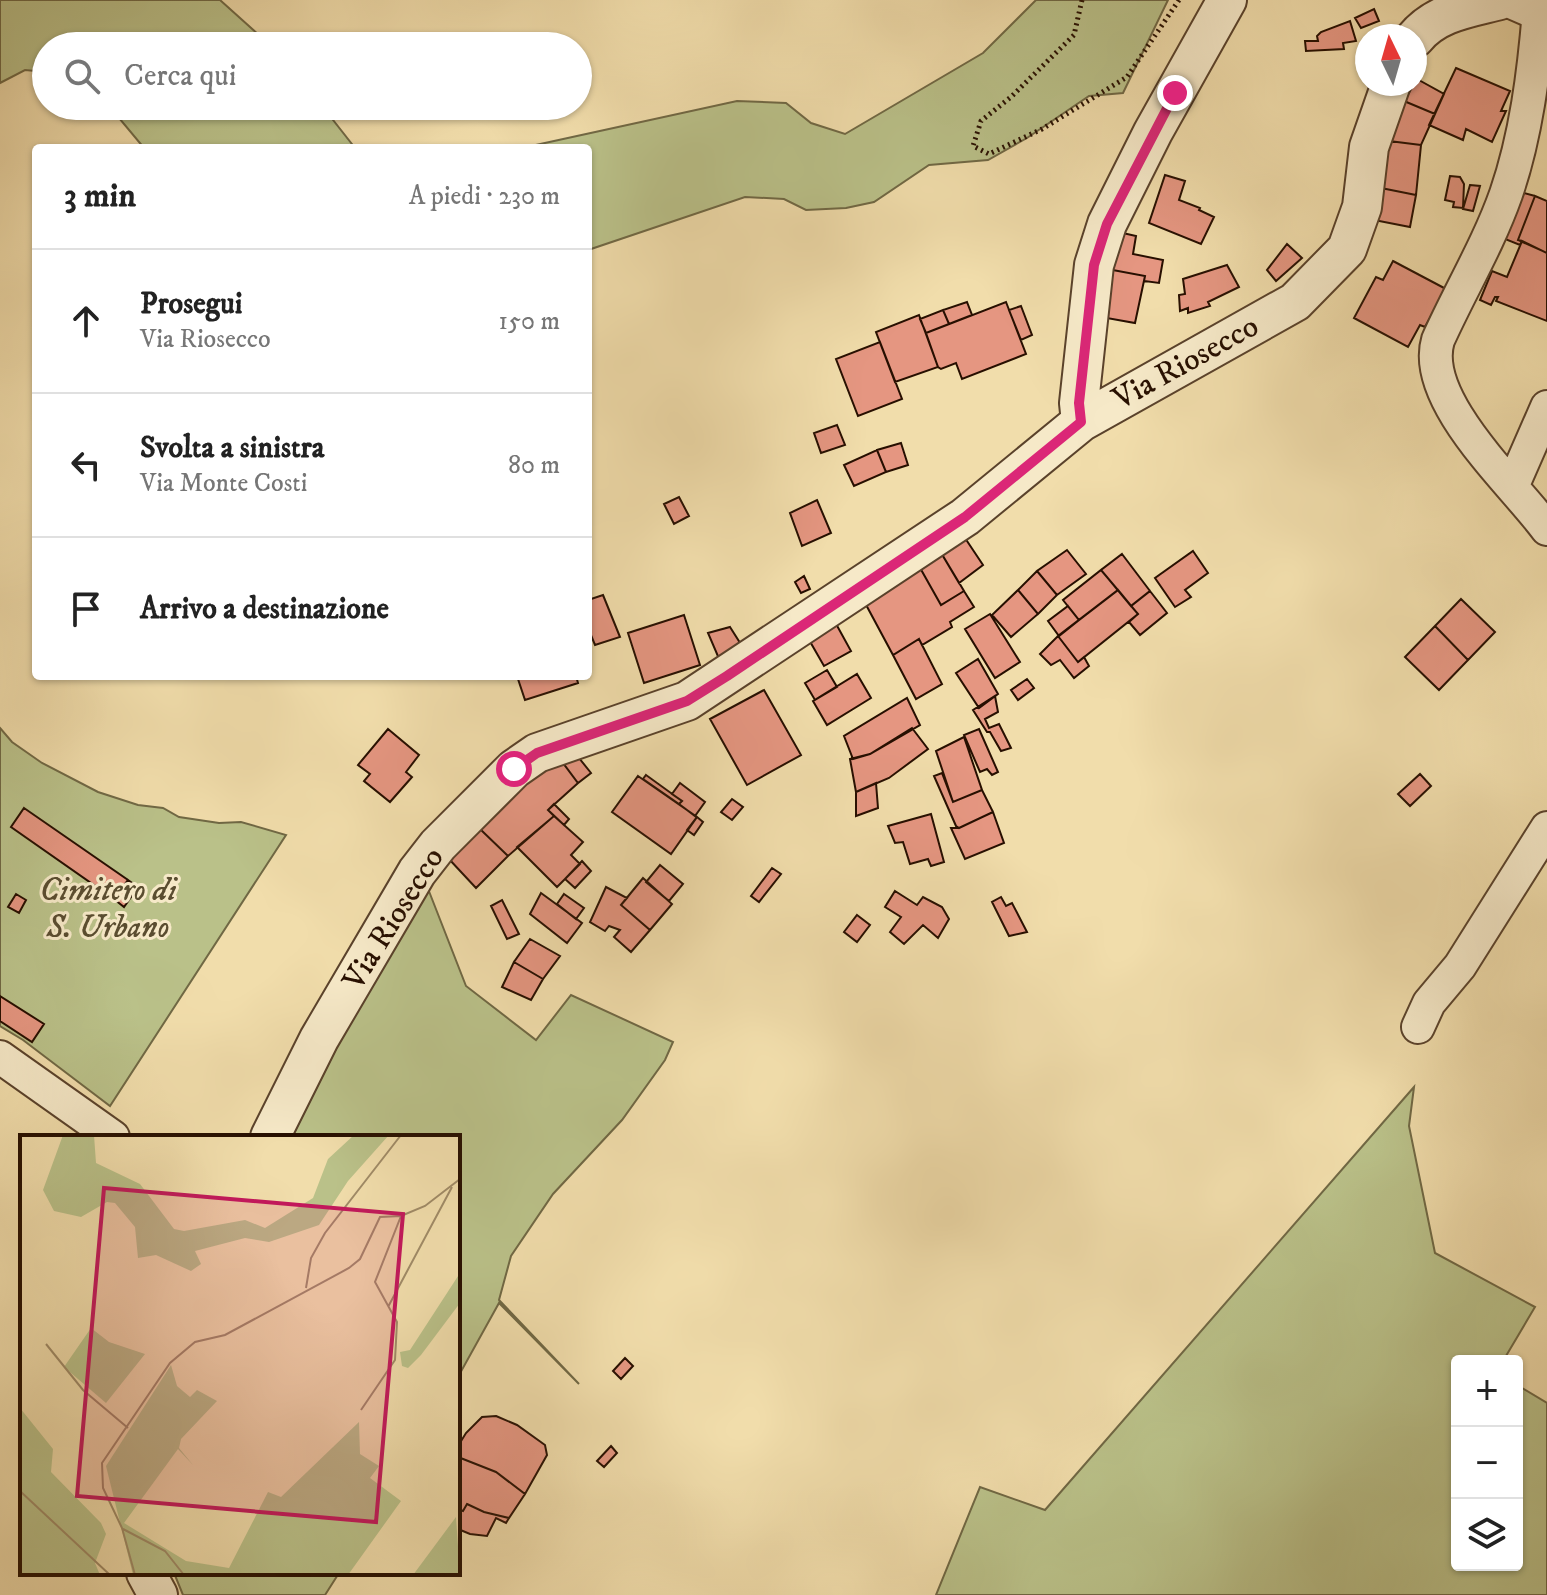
<!DOCTYPE html>
<html lang="it">
<meta charset="utf-8">
<style>
body{margin:0;font-family:"IM FELL DW Pica",serif;background:#f6f6f6;color:#222}
.controls{position:absolute;right:24px;bottom:24px;display:grid;overflow:hidden;border-radius:8px;box-shadow:0 2px 6px #0004}
.controls button{width:72px;height:72px;display:grid;place-items:center;padding:0;border:0;border-bottom:2px solid #e0e0e0;background:#fff;color:#222;font:40px sans-serif}
.compass{position:absolute;left:1355px;top:24px;width:72px;height:72px;border-radius:50%;background:#fff;box-shadow:0 2px 6px #0004;rotate:355deg}
.stop{position:absolute;width:24px;height:24px;margin:-18px;border:6px solid #db2777;border-radius:50%;background:#fff}
.stop.end{background:#db2777;border-color:#fff;box-shadow:0 2px 8px #0008}
.list{margin:0;padding:0;list-style:none}
h2{display:flex;justify-content:space-between;align-items:center;height:104px;margin:0;padding:0 32px;font-size:34px}
h2 small{font-size:26px;font-weight:400;color:#767676}
.list li{display:grid;grid-template-columns:52px 1fr auto;gap:24px;align-items:center;box-sizing:border-box;height:144px;padding:0 32px;border-top:2px solid #e0e0e0}
.list b{display:block;font-size:30px;white-space:nowrap}
.list p{margin:0;font-size:26px;white-space:nowrap;color:#767676}
.list em{font-size:26px;font-style:normal;color:#767676}
.icon{flex:none;width:44px;height:44px;fill:none;stroke:currentColor;stroke-width:2;stroke-linecap:round;stroke-linejoin:round}
.map{position:relative;flex:none;width:1547px;height:1595px;overflow:hidden}
.search{position:absolute;background:#fff;box-shadow:0 2px 6px #0004;left:32px;top:32px;width:560px;height:88px;display:flex;align-items:center;gap:20px;box-sizing:border-box;padding:0 28px;border-radius:44px;color:#767676;font-size:30px}
.panel{position:absolute;background:#fff;box-shadow:0 2px 6px #0004;left:32px;top:144px;width:560px;height:536px;border-radius:8px}
.map>svg:first-child{display:block}
</style>
<div class="map">
<svg width="1547" height="1595" viewBox="0 0 1547 1595">
<rect width="100%" height="100%" fill="#f1ddab"/>
<filter id="stains"><feTurbulence type="fractalNoise" baseFrequency=".0025" numOctaves="4"/><feColorMatrix values="0 0 0 0 .2 0 0 0 0 .09 0 0 0 0 .02 0 0 0 .5 -.17"/></filter>
<radialGradient id="worn" r=".72"><stop offset=".6" stop-color="#630" stop-opacity="0"/><stop offset="1" stop-color="#630" stop-opacity=".3"/></radialGradient>
<path fill="#bac189" stroke="#706844" stroke-width="2" d="M0 0H220L271 46H46V72L25 70 0 83Z
M1036 0H1168L1123 93 1089 96 1027 138 988 160 929 165 874 202 846 208 806 210 784 199 745 197 588 250V148H522L737 101 786 103 811 123 845 134 983 53Z
M109 106H322L355 148H144Z
M0 728 12 742 42 763 98 792 138 805 163 808 179 817 219 823 241 822 286 835 110 1106 23 1040 0 1026Z
M425 881 466 986 536 1040 571 995 673 1042 665 1060 622 1120 553 1194 511 1256 499 1300 579 1384 499 1303 458 1377V1137H292L339 1043Z
M1414 1087 1409 1126 1435 1253 1535 1307 1503 1361H1457V1565H1517V1385L1547 1403V1595H936L980 1487 1045 1510Z
M174 1573H339L325 1595H183Z"/>
<path fill="#e59681" stroke="#270f00" stroke-width="2" d="M1374 9 1379 21 1361 28 1355 18Z
M1350 21 1356 41 1343 43 1344 49 1306 51 1305 41H1318L1317 36 1321 32Z
M1456 68 1510 91 1501 111H1506L1492 142 1466 129 1463 140 1429 125Z
M1417 79 1444 94 1435 114 1404 101Z
M1404 101 1435 114 1421 145 1389 141Z
M1389 141 1421 145 1416 195 1381 188Z
M1165 175 1185 181 1179 200 1200 208 1199 210 1214 217 1201 244 1149 223Z
M1450 176 1460 177 1464 184 1463 208 1453 207 1454 202 1445 200Z
M1470 185 1480 186 1473 211 1463 209Z
M1381 188 1416 195 1410 227 1374 220Z
M1520 192 1535 196 1518 240 1522 241 1520 245 1505 239Z
M1535 196 1547 201V253L1518 240Z
M1114 231 1136 236 1133 254 1163 260 1159 283 1144 281 1145 276 1102 268Z
M1522 241 1547 253V321L1496 301 1498 297H1495L1491 305 1480 300 1492 271 1507 277Z
M1287 244 1302 258 1276 281 1267 270Z
M1393 261 1446 289 1425 327 1420 325 1408 347 1354 318 1376 277 1383 280Z
M1227 265 1239 287 1208 302 1210 306 1188 313V308L1180 311 1179 295 1185 294 1183 279Z
M1102 268 1145 276 1135 323 1101 317Z
M967 302 972 315 949 324 943 310Z
M1006 302 1026 354 962 379 956 363 941 369 938 367 926 333Z
M1021 306 1032 335 1021 340 1009 310Z
M943 310 949 324 926 333 920 319Z
M919 315 938 367 895 382 876 332Z
M880 342 902 399 858 416 836 359Z
M837 425 845 445 821 453 814 433Z
M901 443 908 465 886 472 877 450Z
M877 450 886 472 854 486 844 465Z
M679 497 689 516 674 524 664 504Z
M817 500 831 533 802 546 790 513Z
M963 535 983 565 959 583 940 551Z
M1067 550 1086 574 1057 595 1037 571Z
M940 551 964 591 941 605 919 566Z
M1193 551 1208 573 1185 590 1191 597 1175 607 1155 578Z
M1122 554 1150 591 1131 606 1101 570Z
M919 566 941 605 964 591 974 607 950 622 952 627 922 645 919 639 893 655 864 601Z
M1101 570 1118 590 1079 620 1063 600Z
M1037 571 1057 595 1038 614 1018 590Z
M804 576 810 589 801 593 795 582Z
M1018 590 1038 614 1011 637 992 615Z
M1118 590 1138 614 1078 662 1058 636Z
M1150 591 1167 613 1140 635 1129 622 1138 614 1131 606Z
M603 595 620 637 595 645 588 628V600Z
M1461 599 1495 632 1468 660 1435 626Z
M1068 606 1079 620 1059 636 1048 621Z
M990 614 1020 662 995 678 965 629Z
M684 615 700 665 644 683 628 633Z
M835 622 851 651 824 666 808 638Z
M1435 626 1468 660 1439 690 1405 657Z
M730 627 742 646 720 661 708 633Z
M1058 636 1078 662 1084 657 1089 666 1074 678 1060 660 1051 665 1040 654Z
M919 639 942 684 916 699 893 655Z
M978 659 998 694 979 708 956 673Z
M827 670 837 687 815 700 805 683Z
M857 674 871 698 827 725 813 701Z
M517 676H576L578 683 525 700Z
M1027 679 1034 688 1018 700 1011 690Z
M764 690 801 755 747 785 710 719Z
M995 696 998 712 985 719 989 728 999 724 1011 748 1001 751 990 732H987L973 710Z
M907 698 920 725 870 754 853 759 844 736Z
M912 728 928 749 889 778 856 792 850 759 870 754Z
M388 729 419 755 406 772 412 777 390 802 364 781 370 774 358 765Z
M979 729 998 772 992 775 987 769 980 772 964 735Z
M964 737 982 790 953 802 936 751Z
M575 753 591 773 578 783 560 759Z
M560 759 578 783 548 810 554 816 508 856 479 828 539 770Z
M942 773 953 802 982 790 993 812 959 828 956 826 934 776Z
M1420 774 1431 786 1410 806 1398 794Z
M646 775 682 801 679 804 643 779Z
M638 776 697 817 671 854 612 812Z
M680 783 705 802 695 816 679 804 682 801 672 794Z
M876 783 878 808 856 816V792Z
M732 799 743 807 732 820 721 812Z
M554 804 569 819 564 825 548 810Z
M24 808 128 880 114 899 11 827Z
M993 812 1004 843 965 859 951 828H959Z
M931 814 944 862 931 866 928 859 910 864 903 842 895 843 888 826Z
M554 816 583 842 571 855 580 864 557 887 517 847Z
M697 817 703 822 694 835 687 830Z
M479 828 508 856 476 888 448 858Z
M582 861 591 871 575 888 565 879Z
M660 865 683 884 669 901 646 882Z
M772 868 781 874 759 902 751 896Z
M643 878 672 904 650 930 621 905Z
M128 880 138 887 124 907 114 899Z
M606 887 627 898 621 905 650 930 631 952 614 937 620 930 609 926 605 931 590 922Z
M895 891 917 905 923 897 942 907 949 919 938 938 923 925 904 944 890 932 901 917 885 907Z
M541 893 582 923 567 943 530 914Z
M16 894 26 900 19 913 8 907Z
M564 894 584 908 576 919 557 904Z
M1001 897 1006 906 1012 903 1027 932 1009 936 992 902Z
M502 900 519 934 507 939 491 906Z
M857 915 870 925 857 942 844 932Z
M530 939 560 956 543 979 514 962Z
M514 962 543 979 531 1000 502 987Z
M0 996 44 1024 32 1042 0 1021Z
M625 1358 633 1366 621 1379 613 1371Z
M496 1416 517 1425 545 1445 547 1455 525 1494 496 1472 458 1457V1446L466 1433 482 1417Z
M611 1446 617 1453 604 1467 597 1461Z
M458 1457 496 1472 525 1494 509 1518 484 1512 467 1504 463 1511 458 1509Z
M467 1504 484 1512 509 1518 506 1523 496 1518 487 1536 470 1534 458 1529V1509L463 1511Z"/>
<g fill="none" stroke-linecap="round" stroke-linejoin="round">
<g stroke="#5a422b" stroke-width="36">
<path id="minor" d="M1539 11C1534 72 1526 136 1506 194 1488 245 1460 291 1438 340 1420 400 1514 484 1547 529
M1512 487 1547 407
M1418 1027 1429 1003 1460 966 1547 828
M0 1057 113 1137"/>
</g>
<g stroke="#5a422b" stroke-width="42">
<path id="tertiary" d="M1514 0 1539 11 1547 7
M1415 38C1436 12 1469 8 1500 0
M1081 422 1079 403 1094 265 1107 224 1153 132 1227 0
M270 1137 319 1039 417 872 438 845 514 769 537 753 687 701 965 517 1081 422 1295 302 1347 249 1362 207 1369 147 1391 84
M146 1573 158 1595"/>
</g>
<path stroke="#270f00" stroke-width="5" stroke-dasharray="2 4" stroke-linecap="butt" d="M1082 0 1074 35 1011 97 981 121 973 146 989 154 1042 129 1127 77 1179 0"/>
<use href="#minor" stroke="#f6e9c8" stroke-width="32"/>
<use href="#tertiary" stroke="#f6e9c8" stroke-width="38"/>
</g>
<g fill="none" stroke-linecap="round" stroke-linejoin="round">
<path stroke="#db2777" stroke-width="10" d="M514 769 537 753 687 701 727 676 965 517 1081 422 1079 403 1094 265 1107 224 1175 93"/>
</g>
<g text-anchor="middle" dominant-baseline="central" stroke-width="6" stroke-linejoin="round" paint-order="stroke">
<g font-size="32" fill="#270f00" stroke="#f6e9c8">
<text transform="translate(1186 363) rotate(-29)">Via Riosecco</text>
<text transform="translate(394 919) rotate(-58)">Via Riosecco</text>
</g>
<g font-size="32" font-style="italic" fill="#5a4d30" stroke="#f6e9c8">
<text x="108" y="891">Cimitero di<tspan x="108" dy="37">S. Urbano</tspan></text>
</g>
</g>
<g transform="translate(20 1135)">
<rect width="440" height="440" fill="#f1ddab"/>
<path d="M43 0H74L76 28 120 49 154 94 164 96 225 85 245 93 293 63 308 24 334 0H369L328 46 299 90 249 107 225 103 175 116 181 129 171 136 136 120 118 123 115 92 95 68 87 67 61 82 34 76 23 55ZM440 138V168L401 220 388 233 382 231 380 217 390 215ZM71 193 89 207 125 219 86 268 44 232ZM151 230 157 251 170 262 177 255 197 266 161 304 159 313 173 330 158 314 104 388 166 426 209 433 248 357 261 362 339 287 340 319 359 331 350 343 381 366 328 440H113L86 331ZM0 273 33 314 31 337 81 388 86 399 75 428 80 440H0ZM436 382 440 440H393Z" fill="#bac189"/>
<path fill="none" stroke="#a08b67" stroke-width="2" d="M286 153 291 123 305 98 381 0M368 172 432 52M26 209 63 255 108 293M341 275 375 225 377 187 355 147 381 81M0 356 90 440M103 394 145 416 164 440M115 440 102 393 83 353 82 328 150 228 175 207 205 200 329 133 340 124 360 82 381 81 405 71 440 44"/>
<path fill="#c2185b" fill-opacity="0.15" stroke="#c2185b" stroke-width="4" d="M84 53 383 79 356 387 57 361Z"/>
<rect width="440" height="440" fill="none" stroke="#270f00" stroke-width="4"/>
</g>
<rect width="100%" height="100%" filter="url(#stains)"/>
<rect width="100%" height="100%" fill="url(#worn)"/>
</svg>
<div class="controls">
<button>+</button>
<button>−</button>
<button><svg class="icon" aria-label="layers" viewBox="0 0 24 24"><path d="M12 4l9 5-9 5-9-5zM3 14l9 5 9-5"/></svg></button>
</div>
<svg class="compass" viewBox="-18 -18 36 36"><path d="M0-13l5 13h-10z" fill="#e53935"/><path d="M0 13l5-13h-10z" fill="#767676"/></svg>
<div class="stop" style="left:514px;top:769px"></div>
<div class="stop end" style="left:1175px;top:93px"></div>
<div class="search"><svg class="icon" aria-label="search" viewBox="0 0 24 24"><circle cx="10" cy="10" r="6"/><path d="M15 15l6 6"/></svg>Cerca qui</div>
<section class="panel">
<h2>3 min<small>A piedi · 230 m</small></h2>
<ul class="list">
<li><svg class="icon" aria-label="ahead" viewBox="0 0 24 24"><path d="M12 20V5M6 11l6-6 6 6"/></svg><div><b>Prosegui</b><p>Via Riosecco</p></div><em>150 m</em></li>
<li><svg class="icon" aria-label="left" viewBox="0 0 24 24"><path d="M17 20v-9H6M10 6l-5 5 5 5"/></svg><div><b>Svolta a sinistra</b><p>Via Monte Costi</p></div><em>80 m</em></li>
<li><svg class="icon" aria-label="arrive" viewBox="0 0 24 24"><path d="M6 21V4h12l-3 4 3 4H6"/></svg><div><b>Arrivo a destinazione</b></div></li>
</ul>
</section>
</div>
